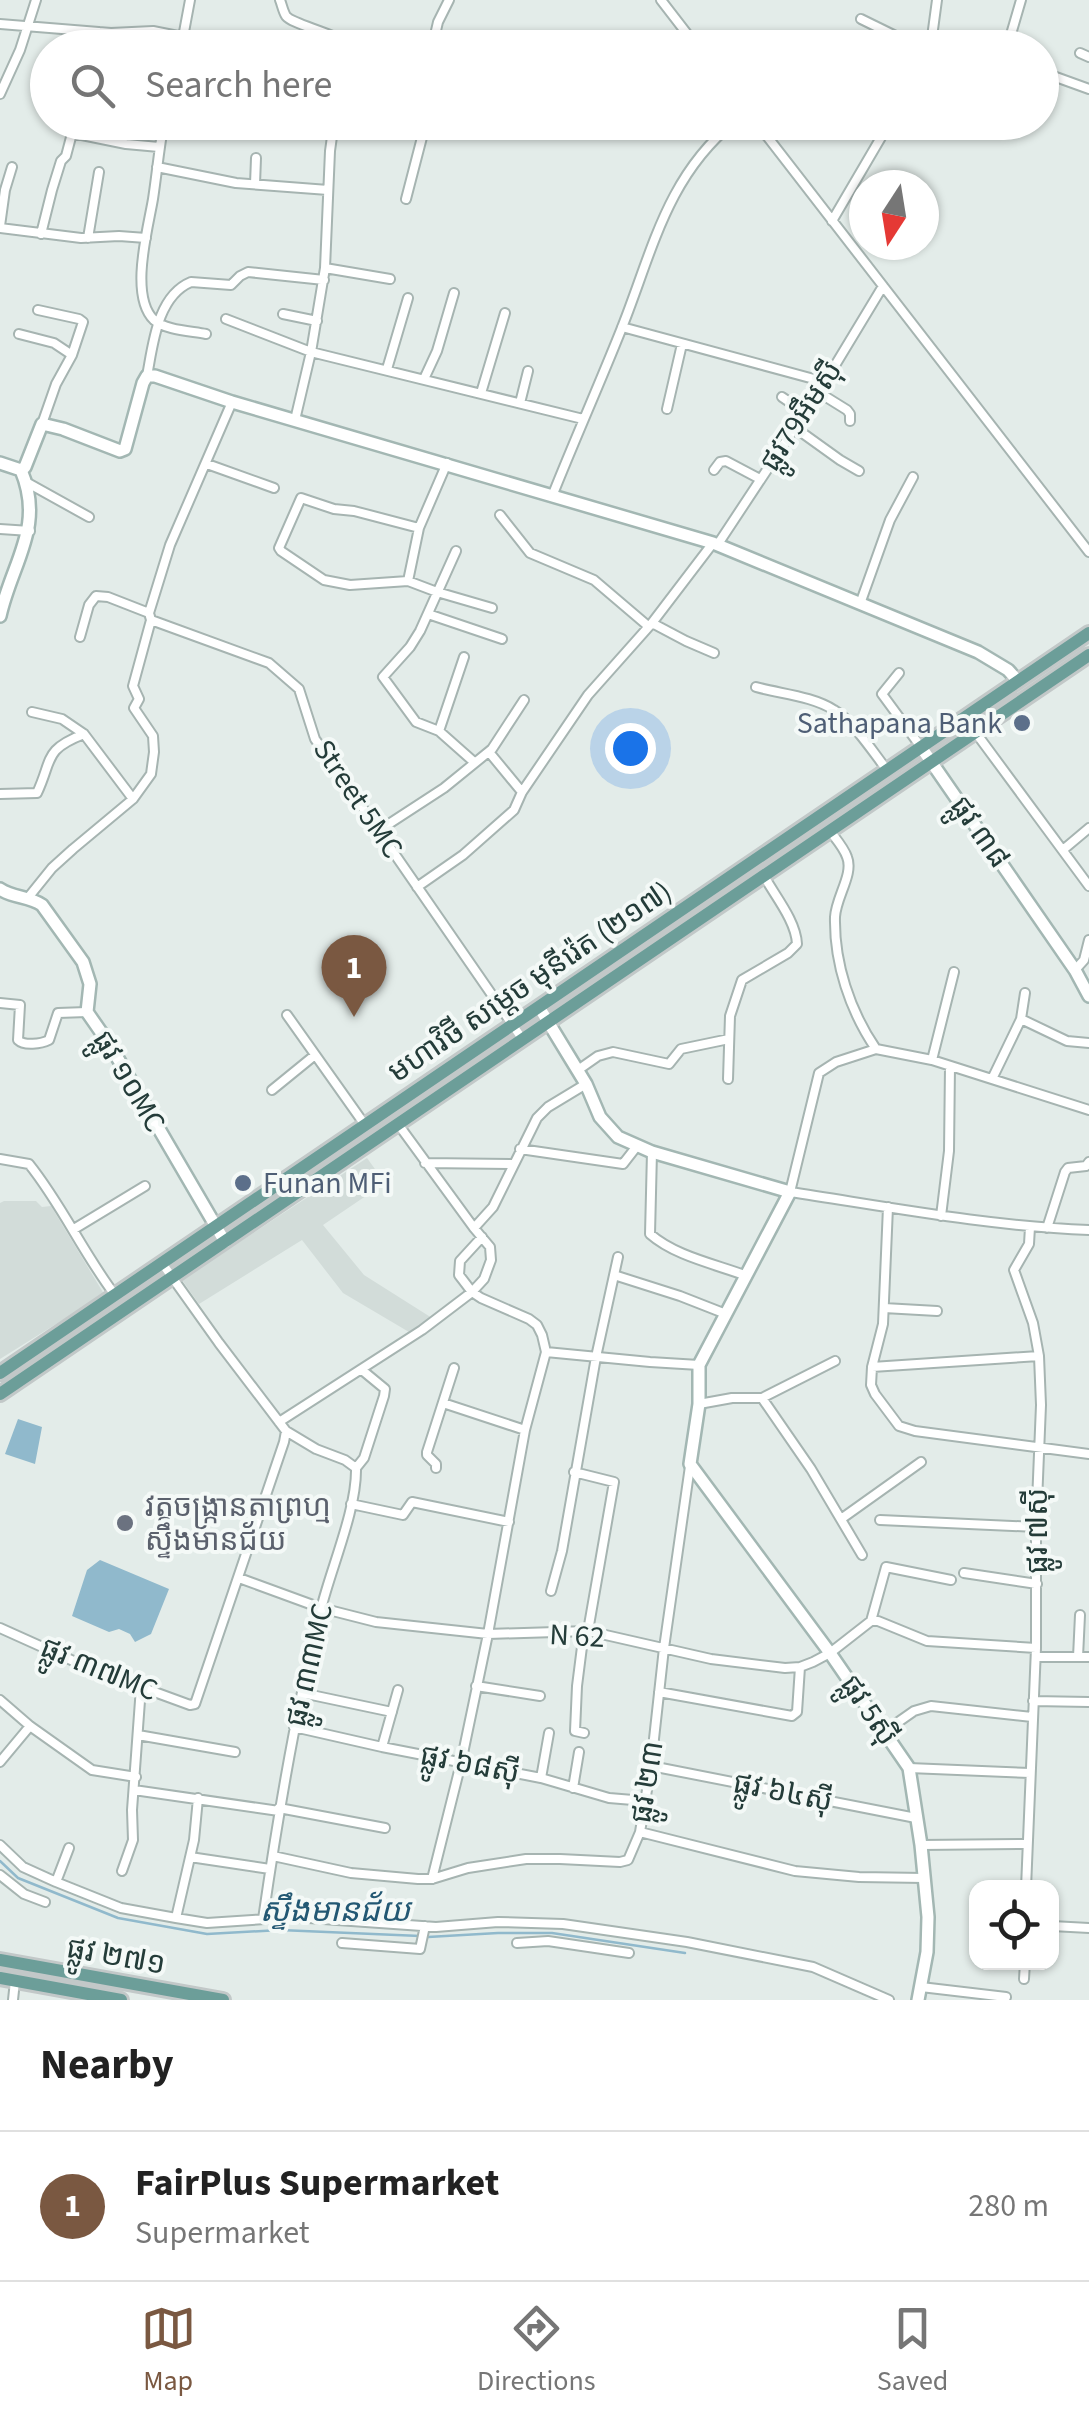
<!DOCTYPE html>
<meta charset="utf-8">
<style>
body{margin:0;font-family:"Source Sans 3","Noto Sans Khmer",sans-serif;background:#f2f2f2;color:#222}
.controls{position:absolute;right:30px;bottom:30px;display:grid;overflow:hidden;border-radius:20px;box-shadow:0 2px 8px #0004}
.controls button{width:90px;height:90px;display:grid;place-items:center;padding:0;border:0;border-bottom:2px solid #e0e0e0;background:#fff;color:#222;font:50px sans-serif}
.compass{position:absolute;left:849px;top:170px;width:90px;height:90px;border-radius:50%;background:#fff;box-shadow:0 2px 8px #0004;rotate:192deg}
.you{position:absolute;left:630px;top:748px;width:35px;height:35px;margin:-25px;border:8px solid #fff;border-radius:50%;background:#1a73e8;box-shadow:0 0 0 15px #1a73e833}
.badge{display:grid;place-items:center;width:65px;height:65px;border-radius:50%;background:#7a5841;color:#fff;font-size:32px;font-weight:700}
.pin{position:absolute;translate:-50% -82px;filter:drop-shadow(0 2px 5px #0008)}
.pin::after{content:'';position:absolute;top:52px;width:35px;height:30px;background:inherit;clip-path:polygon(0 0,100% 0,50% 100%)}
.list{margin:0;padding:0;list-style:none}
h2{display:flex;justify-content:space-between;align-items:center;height:130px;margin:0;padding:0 40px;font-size:42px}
h2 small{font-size:32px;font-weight:400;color:#767676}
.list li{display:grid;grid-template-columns:65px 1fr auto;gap:30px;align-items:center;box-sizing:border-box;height:150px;padding:0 40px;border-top:2px solid #e0e0e0}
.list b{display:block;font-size:38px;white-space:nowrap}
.list p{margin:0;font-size:32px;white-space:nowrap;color:#767676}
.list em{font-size:32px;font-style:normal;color:#767676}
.icon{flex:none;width:55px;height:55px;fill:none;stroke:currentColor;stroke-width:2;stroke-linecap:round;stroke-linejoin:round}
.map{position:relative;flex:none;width:1089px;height:2000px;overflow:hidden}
.search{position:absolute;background:#fff;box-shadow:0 2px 8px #0004;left:30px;right:30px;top:30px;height:110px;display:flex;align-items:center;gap:25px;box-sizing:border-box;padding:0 35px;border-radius:55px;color:#767676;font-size:38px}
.sheet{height:280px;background:#fff}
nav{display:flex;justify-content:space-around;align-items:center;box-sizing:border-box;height:140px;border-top:2px solid #e0e0e0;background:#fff;font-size:28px;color:#767676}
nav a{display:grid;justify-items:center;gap:5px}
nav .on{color:#7a5841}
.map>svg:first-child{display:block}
</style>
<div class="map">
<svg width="1089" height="2000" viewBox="0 0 1089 2000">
<rect width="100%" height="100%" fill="#e3ece9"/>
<path fill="#d2dcd9" d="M367 1158 385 1183 323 1225 364 1275 432 1318 421 1327 409 1332 343 1293 302 1240 199 1304 182 1280Z
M4 1201H36L42 1207 51 1206 104 1294 0 1359V1203Z"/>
<path fill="#90b9cc" d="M18 1419 42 1427 35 1464 5 1454Z
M100 1560 169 1589 151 1634 135 1642 130 1634 119 1629 109 1632 72 1616 87 1570Z"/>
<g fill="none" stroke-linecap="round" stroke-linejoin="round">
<path stroke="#90b9cc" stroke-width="2.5" d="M0 1861 18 1878 118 1918 207 1934 280 1930 420 1936
M428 1937 498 1933H552L685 1953"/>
<g stroke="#a6b4b1" stroke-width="12">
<path id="street" d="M280 0C282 5 283 11 286 16 293 25 337 33 353 48
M661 0 698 48
M861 19 920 48
M0 24 111 33 153 31 183 37
M932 37 937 0
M97 48 99 32
M181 48 190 0
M432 48 438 22 449 0
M927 48 932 37 970 48
M1007 48 1021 0
M1080 53 1089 57
M1042 72 1089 89
M0 94 20 50 36 0
M164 122C159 148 157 173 153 199 148 229 129 296 154 320 165 330 191 331 206 334
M756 122 1089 552
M72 133 126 144 159 147
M157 167 236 183 328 190
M255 184 256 158
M406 199 426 122
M832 221 890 122
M0 226 5 190 12 167
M0 228 81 238 119 236 146 238
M41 234 52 190 61 161 66 156 75 122
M88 238 99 172
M325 268 390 279
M38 310 79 319 83 322 72 355 56 384 42 424
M283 314 317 321
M226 319 311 352 325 268 330 151 334 122
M622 327 825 382
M19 334 54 343 72 355
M387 369 408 298
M147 376C153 345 157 296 191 282L231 285 240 276 248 272 324 280
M424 379 437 351 454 293
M818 392 847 410 850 414V421
M481 393 505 313
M782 397 804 412
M520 403 528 371
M667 409 682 344
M295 420 311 352 583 419
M794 427 840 460 859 471
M207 464 274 488
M714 470 720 462 726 461 760 479
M26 482 89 517
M553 494C575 439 599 385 621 330 652 253 666 177 734 122
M500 515 530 553 594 580 648 626
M419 528 354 511 334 509 301 498 279 548 281 551 324 580 350 585 408 581 437 592 492 608
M0 529 30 531
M718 544 825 382 883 286
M456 551 420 631 410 647 383 677 416 722 439 731 474 762
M408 581 419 528 447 463
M860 604 890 520 913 477
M428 614 502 639
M151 620 269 663 299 689 315 739 327 756 523 1040
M652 623 686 641 714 653
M80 637 89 605 96 596 108 597 149 613
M899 673 882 694 921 747
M756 687C781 694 812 696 834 710 853 721 873 752 887 770
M32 712 62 719 84 734 133 799
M439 731 464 657
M976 733 1089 886
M489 752 522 792
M0 794 37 793C53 759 43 750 84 734
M378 831 444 788 492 749 524 700
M830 831C836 839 844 848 847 857 854 874 836 897 835 917 834 963 850 1011 876 1049
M1064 849 1089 828
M417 887 463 855 514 810 522 792 588 695 652 623 713 543
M27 899 52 868 73 849 133 799 151 774 154 752 153 736 134 708 139 699 133 686 151 620 149 613 170 545 232 402
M1075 970 1084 960 1089 940
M0 1003 20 1005 18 1040C24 1046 41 1044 49 1040L58 1013 87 1012
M287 1015 365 1125
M1021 1019 1067 1041 1089 1043
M932 1060 954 972
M578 1070 598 1056 613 1052 669 1064 681 1049 729 1039
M728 1079 730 1016 742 980 788 953 797 944C796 921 775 896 764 876
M992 1079 1021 1019 1025 993
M272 1090 315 1055
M1089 1110 932 1060 876 1049 836 1062 819 1073 790 1192C889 1207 988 1226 1089 1230
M520 1149 623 1164 637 1146
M652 1152 650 1234C675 1256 715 1264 747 1276
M0 1159 29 1164C62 1205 83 1253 115 1295
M425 1163 514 1164
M888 1207 883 1324 872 1367 871 1385 875 1394 899 1426 915 1431 1089 1454
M941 1216 949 1151 950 1066
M474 1228 493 1207 537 1118 548 1107 586 1084
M1047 1228 1065 1172 1068 1168 1086 1166 1089 1162
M74 1229 145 1186
M162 1263 219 1343 286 1431 316 1449 345 1460 356 1468
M614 1275 680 1296 726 1314
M884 1308 937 1311
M546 1352 650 1362 699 1365
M872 1367 1039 1356
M762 1398 835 1361
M443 1403 525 1430
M699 1404 732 1398H762L811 1469 862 1555
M279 1422 422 1330 472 1292 484 1279 491 1260 490 1247 474 1228 398 1124
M436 1468V1464L427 1455V1452L454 1368
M574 1472 614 1482 588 1631
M351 1504 403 1515 412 1502 509 1522
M841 1519 921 1462
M880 1520 1036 1527
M964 1573 1037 1584
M239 1578 321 1608 376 1622 488 1634 588 1631 711 1659 785 1668 800 1667 813 1662 830 1653 871 1621 886 1567 951 1580
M551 1591 562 1551 596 1357 618 1257
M871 1621H878L927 1641 1036 1648
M0 1628 89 1668 190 1705 195 1704 284 1442 286 1431
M1036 1657H1089
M1078 1657 1080 1615
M476 1686 540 1696
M659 1692 792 1716 797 1712 800 1667
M302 1693 392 1712
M0 1700 30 1726 92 1770 136 1777
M1033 1701 1089 1702
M294 1727 382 1747 541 1778 609 1798 645 1801
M884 1732 914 1711 931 1706 1032 1717
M584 1733 575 1731 577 1686 584 1631
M138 1735 235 1752
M382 1747 398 1690
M0 1762 30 1726
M651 1766 916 1818
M909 1768 1030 1773
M541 1778 549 1733
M573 1788 579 1752
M134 1790 279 1811
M279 1808 385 1828
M640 1832 795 1871 859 1877 924 1878
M0 1845 23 1867 56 1882 121 1908 176 1918 207 1923 295 1917 436 1927 498 1922 563 1924 687 1942 813 1967 889 2000
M921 1845 1027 1844
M273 1856 351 1873 418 1879H432L468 1868 526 1859H560L620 1862 628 1860 640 1832 651 1766 664 1648 690 1466
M190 1857 270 1869
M122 1871 133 1840 132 1810 141 1687
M0 1875 24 1894 45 1902
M432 1879 461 1763 488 1634 525 1430 546 1352 542 1335 537 1325 529 1319 481 1298 472 1292 459 1275 460 1261 482 1237
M56 1882 69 1848
M1026 1888 1036 1648V1527L1041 1405 1039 1356 1033 1323 1014 1270 1029 1244 1030 1227
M176 1918 194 1840 198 1798
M263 1919C278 1815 295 1712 321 1609 331 1568 357 1509 356 1468L364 1458 384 1396 385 1389 362 1370
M1052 1926 1089 1928
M342 1943 420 1949 425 1926
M517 1943 548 1941 629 1953
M1024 1979 1025 1962
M921 1987 1006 1997
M13 2000 15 1981"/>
</g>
<g stroke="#a3b7b3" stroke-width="16">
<path id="secondary" d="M0 463 21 470C45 527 12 562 0 616
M21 470 25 467 42 424 63 429 120 451 125 449 143 383 147 376H155L232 402 713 543 978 652 1008 670 1018 681
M921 747 1075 970 1089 996
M0 889C13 898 29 896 42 905L83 962 90 984 87 1012 110 1045 225 1242
M539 1007 586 1084 600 1117 618 1137 652 1152 790 1192 699 1365V1404L690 1464 830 1653 909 1768 921 1845 928 1917 927 1952 918 2000"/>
</g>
<g stroke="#c2c8c8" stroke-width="18">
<path id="primary" d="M0 1373 1089 633
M0 1394 1089 655
M0 1960 223 2000
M0 1978 121 2000"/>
</g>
<use href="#street" stroke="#fff" stroke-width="8"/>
<use href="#secondary" stroke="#fff" stroke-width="11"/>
<use href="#primary" stroke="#6c9e99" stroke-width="12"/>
</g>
<g fill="#5c6f8a" stroke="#f4f9f7" stroke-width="4">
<circle cx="1022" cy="723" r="10"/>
<circle cx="243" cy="1183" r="10"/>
</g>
<circle fill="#6b7280" stroke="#f4f9f7" stroke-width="4" cx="125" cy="1523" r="10"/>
<g text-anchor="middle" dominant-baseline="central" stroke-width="8" stroke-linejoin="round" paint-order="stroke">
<g font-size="30" fill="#243c39" stroke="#f4f9f7">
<text transform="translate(801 416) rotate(-57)">ផ្លូវ79អឹមស៊ី</text>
<text transform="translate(358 799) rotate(56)">Street 5MC</text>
<text transform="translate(980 832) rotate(55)">ផ្លូវ ៣៨</text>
<text transform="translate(530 982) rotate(-34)">មហាវិថី សម្តេច មុនីរ៉េត (២១៧)</text>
<text transform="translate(129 1081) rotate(59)">ផ្លូវ ១០MC</text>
<text transform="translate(1037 1531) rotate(-90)">ផ្លូវ ៧ស៊ី</text>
<text transform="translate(577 1636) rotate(3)">N 62</text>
<text transform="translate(309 1665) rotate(-77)">ផ្លូវ ៣៣MC</text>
<text transform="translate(99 1669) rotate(22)">ផ្លូវ ៣៧MC</text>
<text transform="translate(869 1710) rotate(56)">ផ្លូវ 5ស៊ី</text>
<text transform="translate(470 1764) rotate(11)">ផ្លូវ ៦៨ស៊ី</text>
<text transform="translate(647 1782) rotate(-81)">ផ្លូវ ២៣</text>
<text transform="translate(783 1792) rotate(11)">ផ្លូវ ៦៤ស៊ី</text>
<text transform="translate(116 1956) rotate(10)">ផ្លូវ ២៧១</text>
</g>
<g font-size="30" fill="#4e5e75" stroke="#f4f9f7" text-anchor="end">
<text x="1002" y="723">Sathapana Bank</text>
<text x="263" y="1183" text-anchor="start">Funan MFi</text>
</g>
<g font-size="30" fill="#5b616d" stroke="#f4f9f7" text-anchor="start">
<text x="145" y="1506">វត្តចង្ក្រានតាព្រហ្ម<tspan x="145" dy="34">ស្ទឹងមានជ័យ</tspan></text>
</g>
<g font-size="32" font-style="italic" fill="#235873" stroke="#f4f9f7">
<text x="335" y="1911">ស្ទឹងមានជ័យ</text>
</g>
</g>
</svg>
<div class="controls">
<button><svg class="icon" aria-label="locate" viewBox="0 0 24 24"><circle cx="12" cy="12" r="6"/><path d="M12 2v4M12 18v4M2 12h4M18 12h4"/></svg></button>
</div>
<svg class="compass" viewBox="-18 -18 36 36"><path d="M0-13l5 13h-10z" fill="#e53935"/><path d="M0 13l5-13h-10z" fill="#767676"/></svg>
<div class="you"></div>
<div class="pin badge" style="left:354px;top:1017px">1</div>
<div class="search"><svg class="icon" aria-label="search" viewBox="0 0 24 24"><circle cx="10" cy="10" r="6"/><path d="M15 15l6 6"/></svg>Search here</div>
</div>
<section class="sheet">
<h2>Nearby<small></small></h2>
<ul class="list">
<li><span class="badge">1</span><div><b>FairPlus Supermarket</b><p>Supermarket</p></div><em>280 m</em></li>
</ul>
</section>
<nav>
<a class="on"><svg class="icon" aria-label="map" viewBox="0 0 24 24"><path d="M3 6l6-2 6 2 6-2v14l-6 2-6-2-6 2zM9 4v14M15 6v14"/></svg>Map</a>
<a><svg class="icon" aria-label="directions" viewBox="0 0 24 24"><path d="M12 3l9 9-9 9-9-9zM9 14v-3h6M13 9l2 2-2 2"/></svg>Directions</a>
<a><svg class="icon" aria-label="saved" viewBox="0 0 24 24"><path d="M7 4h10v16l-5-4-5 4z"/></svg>Saved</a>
</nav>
